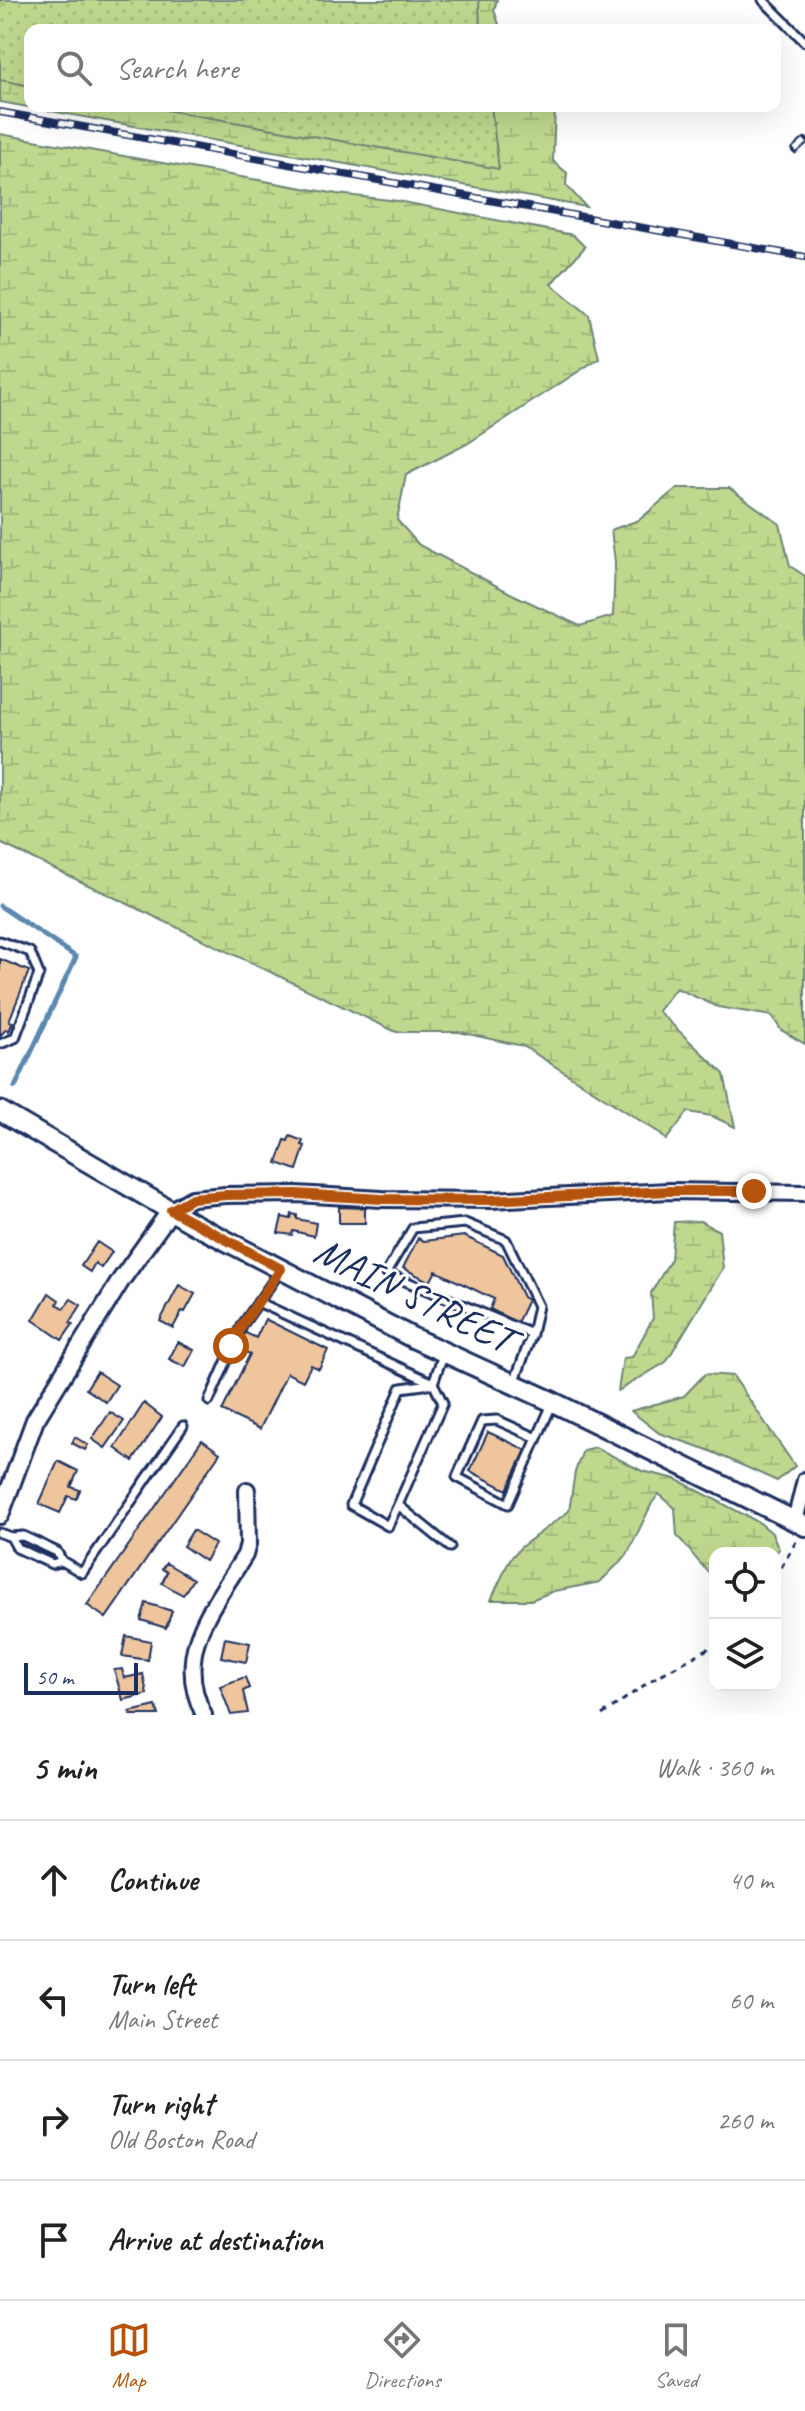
<!DOCTYPE html>
<meta charset="utf-8">
<style>
body{margin:0;font-family:Caveat,sans-serif;background:#f2f2f2;color:#222}
.controls{position:absolute;right:24px;bottom:24px;display:grid;overflow:hidden;border-radius:16px;box-shadow:0 8px 32px #0002}
.controls button{width:72px;height:72px;display:grid;place-items:center;padding:0;border:0;border-bottom:2px solid #e0e0e0;background:#fff;color:#222;font:40px sans-serif}
.scale{position:absolute;left:24px;bottom:20px;width:114px;box-sizing:border-box;padding-left:8px;border:4px solid #1b2f5e;border-top:0;font-size:22px;line-height:28px;white-space:nowrap;color:#1b2f5e;-webkit-text-stroke:6px #fff;paint-order:stroke}
.stop{position:absolute;width:24px;height:24px;margin:-18px;border:6px solid #b45309;border-radius:50%;background:#fff}
.stop.end{background:#b45309;border-color:#fff;box-shadow:0 2px 8px #0008}
.list{margin:0;padding:0;list-style:none}
h2{display:flex;justify-content:space-between;align-items:center;height:104px;margin:0;padding:0 32px;font-size:34px}
h2 small{font-size:26px;font-weight:400;color:#767676}
.list li{display:grid;grid-template-columns:52px 1fr auto;gap:24px;align-items:center;box-sizing:border-box;height:120px;padding:0 32px;border-top:2px solid #e0e0e0}
.list b{display:block;font-size:30px;white-space:nowrap}
.list p{margin:0;font-size:26px;white-space:nowrap;color:#767676}
.list em{font-size:26px;font-style:normal;color:#767676}
.icon{flex:none;width:44px;height:44px;fill:none;stroke:currentColor;stroke-width:2;stroke-linecap:round;stroke-linejoin:round}
.map{position:relative;flex:none;width:805px;height:1715px;overflow:hidden}
.search{position:absolute;background:#fff;box-shadow:0 8px 32px #0002;left:24px;right:24px;top:24px;height:88px;display:flex;align-items:center;gap:20px;box-sizing:border-box;padding:0 28px;border-radius:16px;color:#767676;font-size:30px}
.sheet{height:584px;background:#fff}
nav{display:flex;justify-content:space-around;align-items:center;box-sizing:border-box;height:112px;border-top:2px solid #e0e0e0;background:#fff;font-size:22px;color:#767676}
nav a{display:grid;justify-items:center;gap:4px}
nav .on{color:#b45309}
.map>svg:first-child{display:block}
</style>
<div class="map">
<svg width="805" height="1715" viewBox="0 0 805 1715">
<defs>
<pattern id="wetland-marsh" width="20" height="14" patternUnits="userSpaceOnUse" patternTransform="scale(2)"><rect width="20" height="14" fill="#bfd88e"/><path d="M1 5h8M5 5V1M11 12h8M15 12V8" fill="none" stroke="#a4ba7d"/></pattern>
<pattern id="park-dots" width="8" height="8" patternUnits="userSpaceOnUse" patternTransform="scale(2)"><rect width="8" height="8" fill="#bfd88e"/><path d="M2 2h.1M6 6h.1" fill="none" stroke="#a4ba7d" stroke-width="1.8" stroke-linecap="round"/></pattern>
</defs>
<rect width="100%" height="100%" fill="#fff"/>
<filter id="ink" filterUnits="userSpaceOnUse"><feTurbulence type="fractalNoise" baseFrequency=".0125" numOctaves="2"/><feDisplacementMap in="SourceGraphic" scale="16" xChannelSelector="R" yChannelSelector="G"/><feConvolveMatrix kernelMatrix="1 2 1 2 8 2 1 2 1" color-interpolation-filters="sRGB"/></filter>
<g filter="url(#ink)">
<path fill="url(#wetland-marsh)" stroke="#6d8476" stroke-width="2" d="M0 0H497L494 10 501 30H30V106H555L553 161 567 173 566 185 586 207 0 102Z
M0 134 337 194 398 201 573 235 585 247 551 284 589 315 599 358 467 444 406 475 397 520 419 545 512 594 580 626 613 616 615 562 611 530 639 520 677 488H729L780 524 790 566 805 576V1044L781 1030 772 1016 718 1007 676 988 658 1011 724 1074 735 1127 712 1116 688 1112 666 1140 658 1132 523 1046 459 1032H396L0 843Z
M700 1221 719 1231 723 1268 666 1362 618 1391 623 1358 632 1357 653 1318 651 1293 671 1259 674 1222Z
M705 1374 733 1376 795 1466 777 1481 708 1450 659 1433 631 1411 684 1396Z
M595 1447 642 1471 676 1479 760 1523 772 1533 779 1549 775 1554 715 1553V1577C700 1568 690 1548 677 1536L675 1508 659 1494 652 1503 627 1555 600 1582 554 1591 531 1600H491L510 1559 521 1547 569 1511 575 1472 583 1450Z"/>
<path fill="url(#park-dots)" stroke="#6d8476" stroke-width="2" d="M0 0H479L480 30H30V86L0 80Z
M144 106H491L499 169Z"/>
<g fill="none" stroke-linecap="round" stroke-linejoin="round">
<path stroke="#5c88b0" stroke-width="5" d="M0 906 76 957 15 1087"/>
</g>
<path fill="#eec59d" stroke="#1b2f5e" stroke-width="2" d="M0 959 29 971 9 1021 13 1022 9 1031 6 1029 0 1036Z
M290 1136 303 1141 302 1145 305 1146 297 1170 277 1163 285 1140 288 1141Z
M339 1207 365 1208V1223H339Z
M292 1214 297 1215V1219L316 1223 314 1236 293 1231 292 1235 278 1233 282 1217 291 1219Z
M464 1236 503 1255 523 1297 528 1300 517 1323 490 1309 494 1299 436 1271 430 1282 403 1268 418 1238 424 1241Z
M97 1242 112 1252 101 1268 95 1263 90 1272 81 1266Z
M179 1285 195 1294 185 1312 182 1311 173 1328 160 1321Z
M49 1293 59 1300 57 1304 64 1308 71 1299 81 1305 70 1323 73 1324 62 1340 33 1320Z
M265 1319 328 1350 319 1369 311 1365 303 1381 287 1373 260 1429 222 1411 250 1354 237 1348 244 1332 256 1338Z
M178 1342 194 1350 185 1367 169 1359Z
M97 1372 117 1385 106 1402 86 1389Z
M144 1403 162 1417 133 1461 115 1448Z
M110 1412 124 1421 105 1448 92 1439Z
M488 1432 526 1450 507 1490 470 1471Z
M75 1437 88 1445 85 1450 72 1443Z
M202 1440 220 1453 106 1618 87 1605Z
M58 1461 78 1471 71 1487 80 1490 76 1499 68 1496 60 1513 39 1504Z
M193 1530 215 1544 205 1561 183 1546Z
M166 1563 193 1579 183 1595 162 1583 167 1572 162 1569Z
M146 1603 172 1611 166 1628 141 1620Z
M126 1636 151 1641 148 1660 122 1656Z
M225 1638 250 1643 246 1662 221 1657Z
M122 1669 124 1678 143 1674 147 1694 123 1700 114 1670Z
M245 1677 249 1688 243 1691 248 1713 231 1715 220 1686Z
M156 1706 159 1715H131L130 1712Z"/>
<g fill="none" stroke-linecap="round" stroke-linejoin="round">
<g stroke="#1b2f5e" stroke-width="13">
<path id="service" d="M763 0 805 42
M0 941 30 952 39 974 15 1038 0 1044
M258 1302 433 1383 443 1403 398 1505 450 1547
M433 1383 443 1355
M514 1383 532 1334 386 1273 413 1228 465 1223 506 1240 538 1306 532 1334
M209 1401 243 1324 280 1271
M537 1438 497 1420 482 1421 457 1477 508 1504 553 1402
M398 1505 388 1526 351 1505 401 1388 431 1384
M0 1533 11 1537 23 1536 57 1552 62 1561 82 1573 183 1426
M11 1537 17 1548 52 1564 62 1561"/>
</g>
<g stroke="#1b2f5e" stroke-width="20">
<path id="minor" d="M171 1210 192 1198 226 1195 296 1194 382 1199 491 1200 669 1191 805 1193
M795 1521 805 1480
M204 1715C172 1652 213 1607 245 1555L248 1544 247 1490"/>
</g>
<g stroke="#1b2f5e" stroke-width="22">
<path id="tertiary" d="M0 1515 35 1420 121 1280 171 1210"/>
</g>
<g stroke="#1b2f5e" stroke-width="24">
<path id="secondary" d="M0 1111 192 1223 413 1338 553 1402 805 1526"/>
</g>
<path stroke="#1b2f5e" stroke-width="3" stroke-dasharray="6 6" stroke-linecap="butt" d="M775 1578 797 1540
M602 1715 653 1679 715 1645"/>
<use href="#service" stroke="#fff" stroke-width="7"/>
<use href="#minor" stroke="#fff" stroke-width="14"/>
<use href="#tertiary" stroke="#fff" stroke-width="16"/>
<use href="#secondary" stroke="#fff" stroke-width="18"/>
<g stroke="#1b2f5e" stroke-width="8">
<path id="rail" d="M0 112 805 257
M795 150 805 141"/>
</g>
<use href="#rail" stroke="#fff" stroke-width="5" stroke-dasharray="15" stroke-linecap="butt"/>
</g>
</g>
<g fill="none" stroke-linecap="round" stroke-linejoin="round" filter="url(#ink)">
<path stroke="#b45309" stroke-width="10" d="M231 1346 243 1324 281 1269 171 1210 192 1198 226 1195 296 1194 382 1199 491 1200 669 1191H754"/>
</g>
<g text-anchor="middle" dominant-baseline="central" stroke-width="6" stroke-linejoin="round" paint-order="stroke">
<g font-size="40" fill="#1b2f5e" stroke="#fff">
<text transform="translate(414 1295) rotate(26)">MAIN STREET</text>
</g>
</g>
</svg>
<div class="controls">
<button><svg class="icon" aria-label="locate" viewBox="0 0 24 24"><circle cx="12" cy="12" r="6"/><path d="M12 2v4M12 18v4M2 12h4M18 12h4"/></svg></button>
<button><svg class="icon" aria-label="layers" viewBox="0 0 24 24"><path d="M12 4l9 5-9 5-9-5zM3 14l9 5 9-5"/></svg></button>
</div>
<div class="scale">50 m</div>
<div class="stop" style="left:231px;top:1346px"></div>
<div class="stop end" style="left:754px;top:1191px"></div>
<div class="search"><svg class="icon" aria-label="search" viewBox="0 0 24 24"><circle cx="10" cy="10" r="6"/><path d="M15 15l6 6"/></svg>Search here</div>
</div>
<section class="sheet">
<h2>5 min<small>Walk · 360 m</small></h2>
<ul class="list">
<li><svg class="icon" aria-label="ahead" viewBox="0 0 24 24"><path d="M12 20V5M6 11l6-6 6 6"/></svg><div><b>Continue</b></div><em>40 m</em></li>
<li><svg class="icon" aria-label="left" viewBox="0 0 24 24"><path d="M17 20v-9H6M10 6l-5 5 5 5"/></svg><div><b>Turn left</b><p>Main Street</p></div><em>60 m</em></li>
<li><svg class="icon" aria-label="right" viewBox="0 0 24 24"><path d="M7 20v-9h11M14 6l5 5-5 5"/></svg><div><b>Turn right</b><p>Old Boston Road</p></div><em>260 m</em></li>
<li><svg class="icon" aria-label="arrive" viewBox="0 0 24 24"><path d="M6 21V4h12l-3 4 3 4H6"/></svg><div><b>Arrive at destination</b></div></li>
</ul>
</section>
<nav>
<a class="on"><svg class="icon" aria-label="map" viewBox="0 0 24 24"><path d="M3 6l6-2 6 2 6-2v14l-6 2-6-2-6 2zM9 4v14M15 6v14"/></svg>Map</a>
<a><svg class="icon" aria-label="directions" viewBox="0 0 24 24"><path d="M12 3l9 9-9 9-9-9zM9 14v-3h6M13 9l2 2-2 2"/></svg>Directions</a>
<a><svg class="icon" aria-label="saved" viewBox="0 0 24 24"><path d="M7 4h10v16l-5-4-5 4z"/></svg>Saved</a>
</nav>
